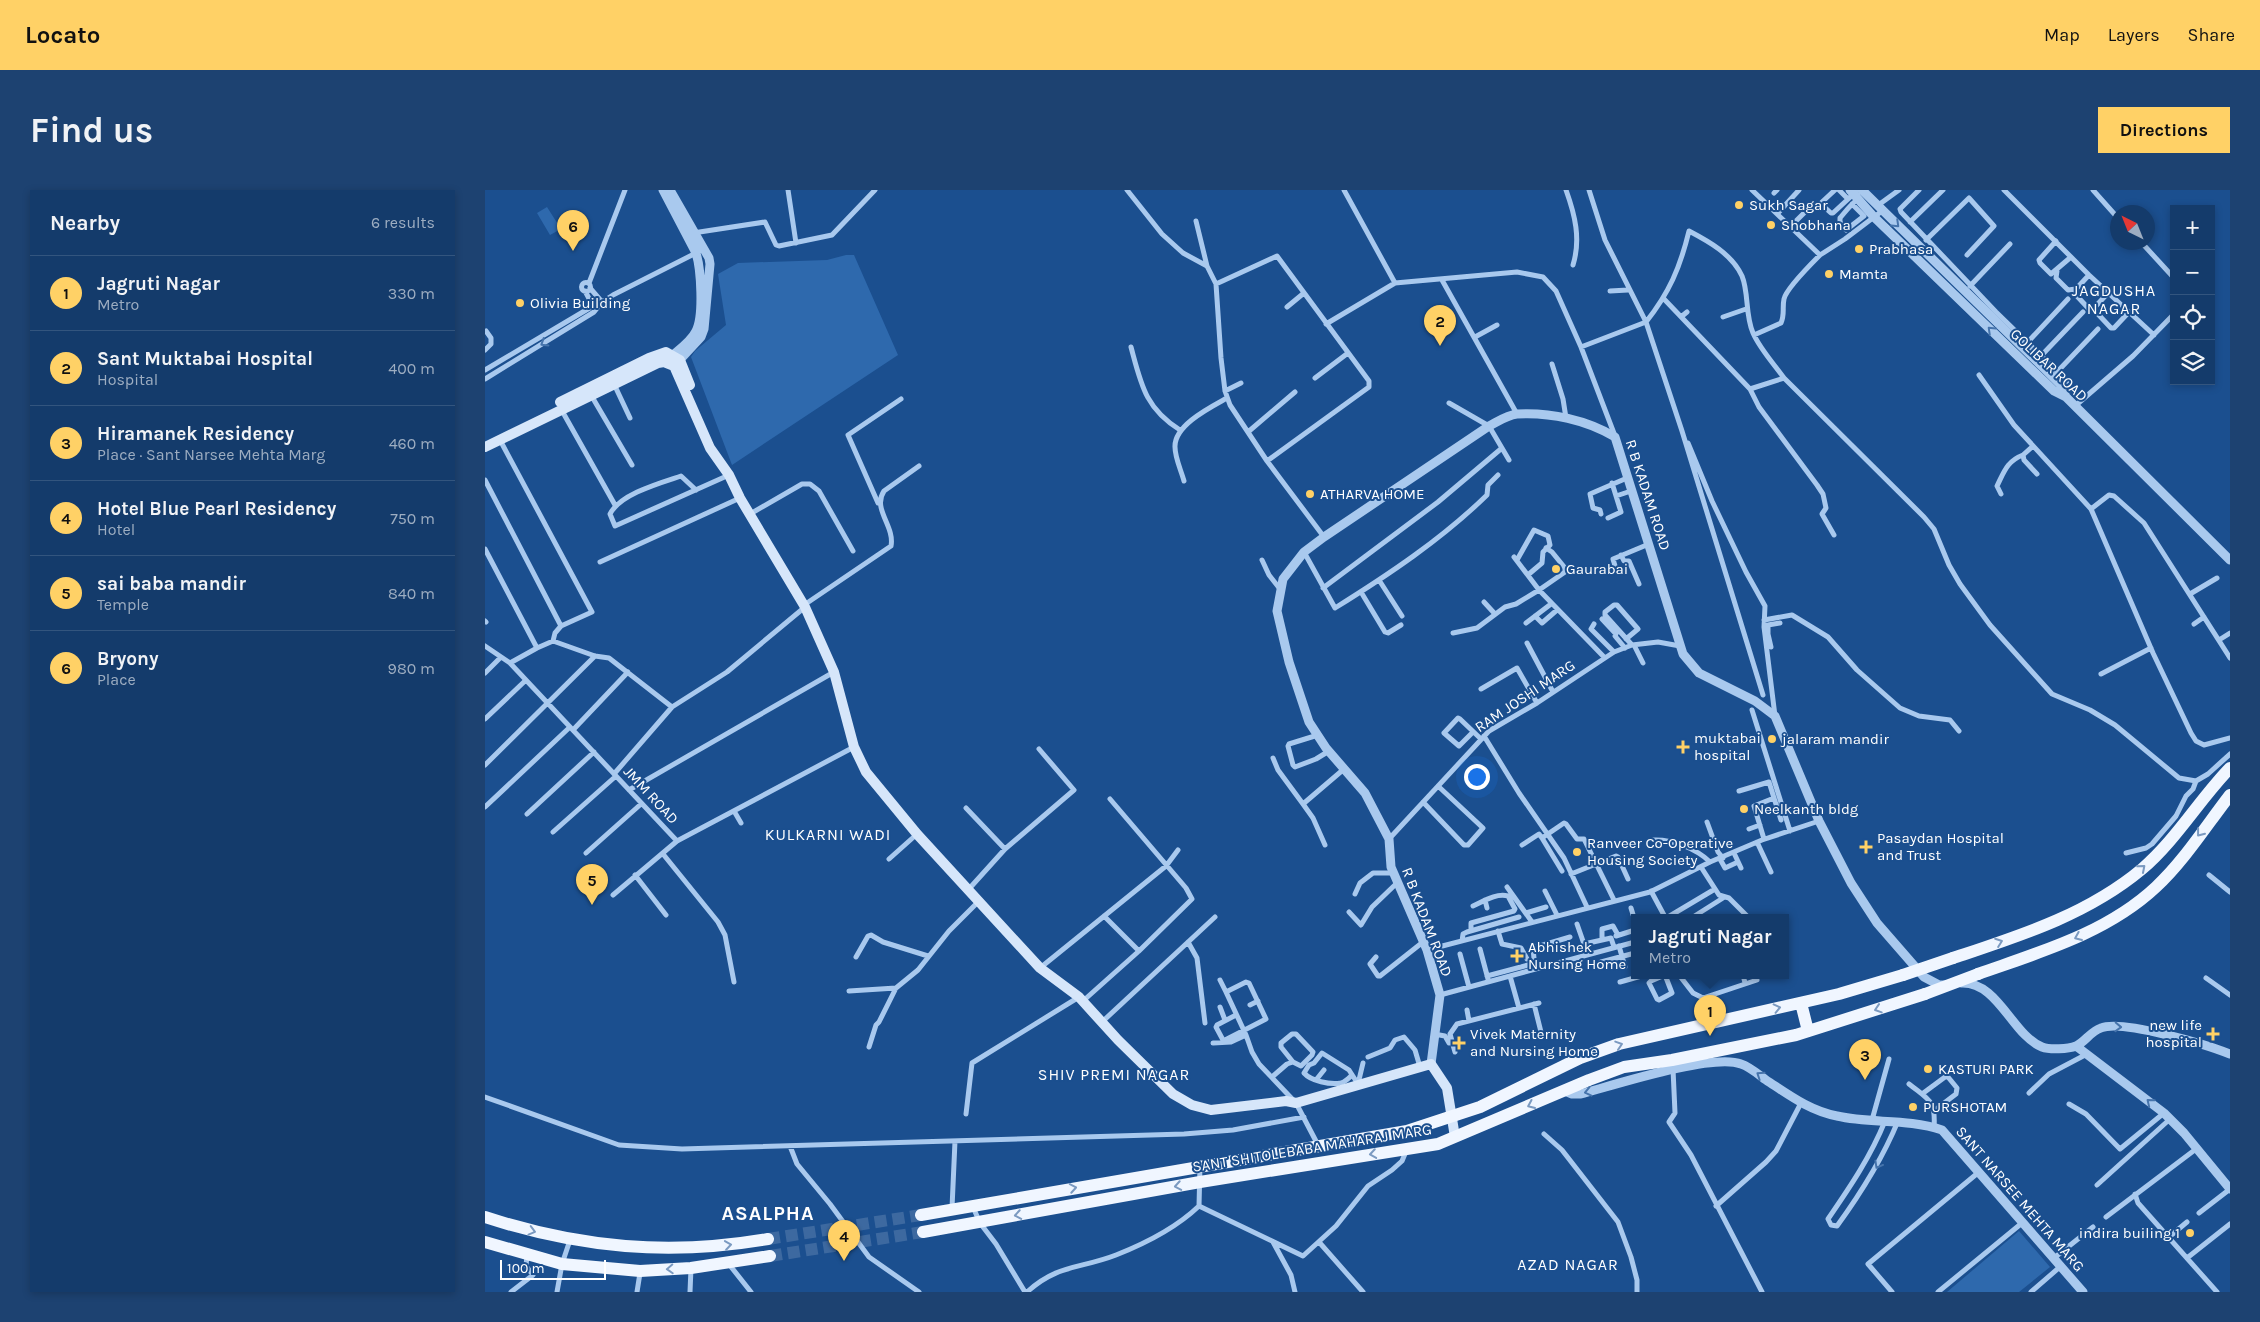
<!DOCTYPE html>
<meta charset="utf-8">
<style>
body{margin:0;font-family:Karla,sans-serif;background:#1d4271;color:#f1f3f6}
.controls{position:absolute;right:15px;top:15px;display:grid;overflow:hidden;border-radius:0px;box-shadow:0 2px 8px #0003}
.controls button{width:45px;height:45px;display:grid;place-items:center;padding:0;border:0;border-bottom:1px solid #33557e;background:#143b6b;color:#f1f3f6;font:25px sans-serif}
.compass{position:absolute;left:1625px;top:15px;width:45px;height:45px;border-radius:50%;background:#143b6b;box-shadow:0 2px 8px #0003;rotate:317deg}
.scale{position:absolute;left:15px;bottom:12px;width:106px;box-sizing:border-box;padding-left:5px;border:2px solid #fff;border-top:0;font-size:14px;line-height:18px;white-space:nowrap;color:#fff;-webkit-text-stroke:4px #1b4f8f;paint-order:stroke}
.you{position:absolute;left:991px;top:586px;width:18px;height:18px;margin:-12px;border:4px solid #fff;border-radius:50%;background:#1a73e8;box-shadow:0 0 0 8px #1a73e833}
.badge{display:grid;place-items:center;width:32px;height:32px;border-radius:50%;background:#ffd166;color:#111;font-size:16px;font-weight:700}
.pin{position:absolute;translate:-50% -41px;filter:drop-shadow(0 1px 2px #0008)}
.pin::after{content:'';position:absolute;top:26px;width:18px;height:15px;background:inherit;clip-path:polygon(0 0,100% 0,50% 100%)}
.popup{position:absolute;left:1146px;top:724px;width:158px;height:65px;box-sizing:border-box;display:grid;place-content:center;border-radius:0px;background:#143b6b;filter:drop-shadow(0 1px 4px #0005);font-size:16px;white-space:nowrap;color:#9dadc1}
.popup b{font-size:19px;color:#f1f3f6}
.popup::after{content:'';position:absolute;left:50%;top:100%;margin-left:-10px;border:10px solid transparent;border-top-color:#143b6b}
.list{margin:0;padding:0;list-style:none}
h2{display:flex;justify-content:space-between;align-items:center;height:65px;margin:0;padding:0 20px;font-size:21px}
h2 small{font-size:16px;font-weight:400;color:#9dadc1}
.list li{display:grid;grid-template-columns:32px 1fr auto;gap:15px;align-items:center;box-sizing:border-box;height:75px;padding:0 20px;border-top:1px solid #33557e}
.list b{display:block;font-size:19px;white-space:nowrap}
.list p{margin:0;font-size:16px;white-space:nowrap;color:#9dadc1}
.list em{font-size:16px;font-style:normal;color:#9dadc1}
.icon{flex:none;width:28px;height:28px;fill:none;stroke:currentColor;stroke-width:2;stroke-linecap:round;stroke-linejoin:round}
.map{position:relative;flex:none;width:1745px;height:1102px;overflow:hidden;border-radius:0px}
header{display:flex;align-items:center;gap:30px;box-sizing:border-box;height:70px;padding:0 25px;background:#ffd166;color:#111}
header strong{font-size:24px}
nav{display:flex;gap:28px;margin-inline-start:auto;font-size:18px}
.intro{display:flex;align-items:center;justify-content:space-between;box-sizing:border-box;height:120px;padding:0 30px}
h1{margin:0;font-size:35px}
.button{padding:12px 22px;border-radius:0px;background:#ffd166;color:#111;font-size:18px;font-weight:700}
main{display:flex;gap:30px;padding:0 30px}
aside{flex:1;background:#143b6b;border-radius:0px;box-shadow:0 2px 8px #0003}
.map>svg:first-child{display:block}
</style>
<header>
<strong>Locato</strong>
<nav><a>Map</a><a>Layers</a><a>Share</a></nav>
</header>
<div class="intro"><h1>Find us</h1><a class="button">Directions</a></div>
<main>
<aside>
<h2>Nearby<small>6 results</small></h2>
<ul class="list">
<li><span class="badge">1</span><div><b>Jagruti Nagar</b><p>Metro</p></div><em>330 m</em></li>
<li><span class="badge">2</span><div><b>Sant Muktabai Hospital</b><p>Hospital</p></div><em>400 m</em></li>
<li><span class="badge">3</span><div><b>Hiramanek Residency</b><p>Place · Sant Narsee Mehta Marg</p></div><em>460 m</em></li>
<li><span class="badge">4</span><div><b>Hotel Blue Pearl Residency</b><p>Hotel</p></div><em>750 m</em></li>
<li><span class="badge">5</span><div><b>sai baba mandir</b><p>Temple</p></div><em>840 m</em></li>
<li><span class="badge">6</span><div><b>Bryony</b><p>Place</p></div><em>980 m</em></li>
</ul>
</aside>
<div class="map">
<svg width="1745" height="1102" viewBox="0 0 1745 1102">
<rect width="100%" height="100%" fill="#1b4f8f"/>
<path fill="#2e69ad" d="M62 17 76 39 65 45 52 23Z
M361 65H369L413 165 247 275 206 167 210 161 241 135 233 84 253 73 342 70Z
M1534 1041 1565 1077 1534 1102H1462Z"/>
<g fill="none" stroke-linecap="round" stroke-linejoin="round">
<path stroke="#3d69a0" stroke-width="12" stroke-dasharray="12 6" stroke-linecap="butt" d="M283 1049 436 1025
M285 1066 438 1042"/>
<path stroke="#a9c9ee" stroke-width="5" d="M303 0 311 53
M642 0 677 44 698 63 722 76 731 94 736 168 740 201 745 215 782 271 839 347
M859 0 910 93
M1081 0C1090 25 1096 49 1088 75
M1267 0 1335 65 1360 49 1397 21
M1350 0 1337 12V15L1346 23H1348L1373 0
M1354 0 1363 9
M1434 0 1415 19 1416 22 1511 122 1582 191
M1519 0 1604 85 1669 145
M1608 0 1632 27
M1289 3 1292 0
M1367 14 1379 26 1361 40 1355 32V28C1361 21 1366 14 1373 9
M1392 16 1414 0
M1293 23 1314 0
M711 31 722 76
M1425 32 1458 0
M1306 36 1328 14
M208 43 280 32 291 55 294 56 347 45 390 0
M1441 50 1484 8 1509 36 1482 65
M1571 51 1554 70 1555 73 1566 84 1586 67
M1656 52 1689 88
M1572 81 1571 88 1583 100 1591 99 1604 85
M957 90 1032 224
M96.5 97a4.5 4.5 0 1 1 9 0a4.5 4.5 0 1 1-9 0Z
M104 93 140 0
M731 94 792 66 884 191V197L782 271
M1485 96 1525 54
M105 98 117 112
M1591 99V105L1604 119 1610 117 1623 103
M100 101 108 116
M1125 101 1143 100
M1179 109 1265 199 1274 217 1332 295 1338 304 1341 318 1337 324 1349 345
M802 117 819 103
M1610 117 1611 122 1626 138H1629L1644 122
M1196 127 1202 122
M1238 127 1261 119
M841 134 910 93 1032 82 1058 87 1071 101 1096 157 1130 246
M1269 145 1296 133C1300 124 1297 118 1299 109 1301 99 1327 73 1335 65
M990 147 1012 135
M1542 153 1583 109
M646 157C656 194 660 218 695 240
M1096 157 1161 132 1120 50 1104 0
M0 160 6 154V148L1 141
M1554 168 1598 122
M1067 174 1078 209 1081 228
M0 180 108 116H113
M1572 182 1613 139
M1494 185 1529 235 1606 319 1624 305 1629 306 1659 333 1745 468
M830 188 863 163
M0 189 109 122 117 112 128 105 213 62
M129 194 145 228
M1265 199 1299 188 1439 327 1449 339 1464 375 1475 394 1505 435 1567 504 1605 520 1630 535 1694 588 1711 591 1723 584 1745 564
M740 201 756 193
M106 205 147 275
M964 213 1004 236 1024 270
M1590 216 1648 166 1689 124
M76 219 130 315
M763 242 810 202
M15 250 107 422 76 436
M1203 253 1227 311 1261 382 1280 416 1279 437 1290 526
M1548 256 1538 265 1539 270 1552 284
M0 290 76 436 70 443 68 451
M699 291C696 280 690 268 690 257 689 235 726 217 742 208
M211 300 196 286C175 293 135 304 125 324L130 336 244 285
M1516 304 1512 296C1519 282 1522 271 1538 265
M1131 306 1146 301
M393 313 363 245 416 209
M1606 319 1668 463 1706 543 1711 551 1719 555 1745 548
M265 324 317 294H325L334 301 368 361
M1116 324 1115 320 1108 318 1105 304 1142 288
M1123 328 1136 322 1127 293
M0 359 52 458
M819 362 850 418C903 385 957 349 1002 305L1003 295 1013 285
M1136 365 1139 371H1144L1154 394
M1029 367 1054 400 1080 382V378L1067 362 1061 358
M777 370 784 385 795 399
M1032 370 1049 340 1063 346 1065 355 1058 362 1057 373 1044 384
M115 372 255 308
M1130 376 1128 369 1164 354
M894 390 917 426
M838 398 953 312 1017 258
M876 402 900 442 903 443 916 435
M1705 404 1732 388
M999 412 1010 424
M1050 426 1057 433 1072 420
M1117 429 1131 444 1130 446 1140 458
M1279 430 1307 425 1343 447 1372 480 1415 518 1434 526 1465 530 1474 541
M0 431 1 432
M1041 433 1066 414
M1109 434 1106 439 1129 462
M1709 434 1719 427
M968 443 992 438 1020 417 1031 414 1054 400 1119 467
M1280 444H1283V435L1295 433
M1283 444 1286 457
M1141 449 1153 439 1132 415H1129L1120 422V425L1147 455
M1734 450 1745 443
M1042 453 1068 502
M1149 455 1158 473
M0 456 25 473 192 651 369 557
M25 473 52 458 68 451 110 466 124 468 187 517
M0 483 16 467
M1616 484 1666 458
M996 499 1032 478 1052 513
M1278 505 1197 241 1161 132C1184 103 1195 78 1204 41 1223 51 1247 64 1257 86 1264 103 1260 125 1268 143 1275 159 1289 174 1299 188
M1267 520 1305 641
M0 529 41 490
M88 540 143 482
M988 542 974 556 959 543 973 528 975 529 996 549
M833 545 804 554 803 556 808 575 810 577 831 569 844 561
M999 546 1034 603 1079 668 1102 717
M788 568 793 580 818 614 859 579
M0 575 110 466
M129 584 187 517 242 482 320 417 322 413 406 356C410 336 387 319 399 301L434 276
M144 600 349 482
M1254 601 1284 592 1289 608 1269 616 1279 649
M1289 608 1296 630
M938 612 979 655H983L998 638 953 596
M818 614 828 628 840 655
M0 617 85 537
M481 618 520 659
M249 621 256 633
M42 624 109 562
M1222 632 1233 662 1238 668
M1264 639 1275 635
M68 642 131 586
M1057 648 1077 681
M904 649 1004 541 1052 513 1129 462 1147 455 1173 452 1195 456
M1168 650C1187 649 1212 659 1225 672
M1272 652 1286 682
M1037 655 1054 644 1057 648 1079 633 1081 634 1092 649H1099L1129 710
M101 663 156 614
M1249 663 1256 678
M1641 663 1661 658 1667 654 1691 626 1701 606 1708 599 1711 591
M178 664 233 732 240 745 249 792
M404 669 432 644
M1235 669 1240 678 1253 672
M1216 677 1234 705 1244 708 1263 727
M1086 684 1131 666 1133 667 1143 689
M150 685 181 725
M1724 685 1745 702
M1022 697 1047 732
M483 700 520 659 589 600 554 559
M1060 701 1072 725
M1166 701 1180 727
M870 704 875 693 888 683H909
M128 705 192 651
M1000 710 1002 718
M1146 718 1150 731
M864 722 876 735 887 717 913 692
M1041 723 1061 717
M619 726 654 761
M1183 727 1230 699
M1208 727 1238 708
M1092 734 1099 754 1126 748 1129 757
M986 740V733L1029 721 1030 719 1023 706C1011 703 999 711 988 716
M1013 741 1017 754 1036 758 1042 769
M1131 746 1150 740
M1117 750V739L1128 736 1133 745
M977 751 978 744 982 742 1034 727
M703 752 712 768 720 833
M1134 756 1140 777
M995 759 1003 789
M942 760 1165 702 1225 672 1277 650 1334 631
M975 764 984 797
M371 767 383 746 386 745 398 752 443 766
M891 767 885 774 893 786H895L938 752
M1116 772 1150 763
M555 778 681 676 693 660
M1050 779 1048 758 1085 747
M1180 785 1187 803 1174 810 1172 809 1164 793 1166 791Z
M1194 785 1208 803 1218 808 1272 790
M1258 785 1260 793
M1002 786 1043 775
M1025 786 1034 818
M1721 788 1745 805
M735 790 741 802
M1135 792 1160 785
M364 801 411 798
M955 805 1150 752
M598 811 654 761 707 709 701 698 625 609
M1049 814 1056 842
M765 815 773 811
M735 817 740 830
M982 820 984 831
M751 825 732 835 731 837 738 850H740L781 829 764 793 761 792 741 802 761 845 767 862 774 874 811 913 833 955
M617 832 730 727
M949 844 960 846 964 853
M728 853 746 852 761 845
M384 857 391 835 394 832 411 798 433 780 464 741 493 712
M970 862 965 844 972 834 1054 813
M883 867 905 858 910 850 919 847 930 860 935 877
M1188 879 1190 923 1184 932 1206 965 1277 1102
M866 886C863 889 860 892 856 893 845 895 826 891 819 883L824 875 829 873 837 863 864 880 873 894
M787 887 802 874 808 872 816 876 827 865 828 862 811 844H807L796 853V857L808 872
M831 890 839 880
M873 894 878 873
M1424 894C1444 910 1451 910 1449 938
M1544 903 1564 884 1602 864
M1437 904 1460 887H1463L1472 898 1471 904 1450 920
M0 907 134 955 197 959 699 944 748 940 819 927
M1584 914 1601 924 1635 959 1679 923
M481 924 487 873 594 807
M1387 930 1404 869
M1400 931C1386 966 1365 997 1343 1029L1346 1035 1352 1036C1376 1003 1397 970 1413 931
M1059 944 1077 960 1133 1032 1146 1067 1152 1090V1102
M305 956 312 974 345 1014 384 1067 434 1102
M1612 995 1685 929
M1650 1004 1653 1013 1732 1102
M714 1016 818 1066 851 1036 883 996 907 980 917 971 922 959
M1231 1016 1281 972 1291 961 1316 913
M488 1017 495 1033 511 1054 540 1102
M467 1018 470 951
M1714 1023 1745 999
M1621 1027 1711 959
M1684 1047 1702 1032
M788 1052 806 1085 810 1102
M834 1052 878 1102
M1569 1068 1608 1037
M1702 1068 1745 1034
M243 1073 266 1102
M26 1102 48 1085 41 1076 42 1065
M72 1102 77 1074 85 1050
M152 1102 155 1083
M205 1102 206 1078
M542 1102C573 1074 595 1079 631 1065 659 1054 692 1037 714 1016L715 976
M1407 1102 1383 1074 1494 982
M1453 1102 1537 1033
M1546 1102 1576 1076"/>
<path stroke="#a9c9ee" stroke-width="9" d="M178 0 211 63C216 79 219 126 211 141 206 152 192 161 183 169
M185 0 224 68 225 74 219 139 216 147 191 174
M1365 0 1389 27 1569 201 1581 207 1745 370
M1377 0 1575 194 1581 207
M1476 793C1513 791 1527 845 1557 857 1565 860 1583 859 1591 856 1600 852 1606 841 1616 838 1636 829 1723 855 1745 864
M1591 856 1679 923 1699 943 1745 999
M946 874 955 805 942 760 906 677 904 649 880 603 841 558 824 532 804 472 792 421 798 389 819 362 839 347 1004 236C1012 232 1022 225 1032 224 1065 222 1102 230 1130 247L1198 464 1214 483 1270 511 1290 526 1334 631 1366 693 1392 733 1439 787 1454 795H1461
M1080 901 1087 904H1096C1129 895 1228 863 1256 874 1265 877 1273 884 1281 890 1304 905 1325 921 1352 926 1386 934 1422 928 1457 940L1598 1102"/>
<path stroke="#d6e6fa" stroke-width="10" d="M75 212 164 168 181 162 195 170 205 195
M0 257 173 173 179 172 189 176 225 258 244 285 255 308 320 417 349 482 369 557 381 582 432 644 555 778 594 807 633 850 688 904 707 915 726 920 801 911 811 913 946 874 962 898 970 947"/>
<path stroke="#f0f6ff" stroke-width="12" d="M1468 768C1534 746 1602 725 1657 679 1691 650 1714 610 1745 578
M1493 784C1555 762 1622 743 1671 697 1699 671 1721 636 1745 605
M1316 813 1323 841
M436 1025 922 941 995 917 1095 868 1134 854 1354 804 1418 785
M0 1027C95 1058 185 1066 283 1049
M438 1042 715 992 953 954 1104 890 1139 877 1187 870 1311 845 1440 804
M0 1052 77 1074 155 1081 206 1078 285 1066"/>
<path stroke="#f0f6ff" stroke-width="12" d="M1418 785 1468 768
M1440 804 1493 784"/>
</g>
<defs><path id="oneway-chevron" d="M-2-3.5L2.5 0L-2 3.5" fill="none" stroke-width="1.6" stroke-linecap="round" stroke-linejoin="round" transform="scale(1.25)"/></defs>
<g stroke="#4674ac">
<use href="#oneway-chevron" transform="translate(1411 34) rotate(44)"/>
<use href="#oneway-chevron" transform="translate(1506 140) rotate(-136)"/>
<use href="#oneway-chevron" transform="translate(59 153) rotate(148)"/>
<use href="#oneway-chevron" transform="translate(1633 837) rotate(2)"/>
<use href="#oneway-chevron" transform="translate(1275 885) rotate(-146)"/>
<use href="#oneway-chevron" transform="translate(1103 902) rotate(167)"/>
<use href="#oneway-chevron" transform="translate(1665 912) rotate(-141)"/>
<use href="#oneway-chevron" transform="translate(1393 975) rotate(119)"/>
</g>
<g stroke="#7b9ac1">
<use href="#oneway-chevron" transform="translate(1715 643) rotate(128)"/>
<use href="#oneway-chevron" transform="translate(1657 678) rotate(-41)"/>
<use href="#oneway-chevron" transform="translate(1593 747) rotate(157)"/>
<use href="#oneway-chevron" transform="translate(1514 752) rotate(-20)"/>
<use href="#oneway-chevron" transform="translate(1292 818) rotate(-13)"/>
<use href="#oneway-chevron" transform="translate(1393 819) rotate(162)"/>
<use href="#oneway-chevron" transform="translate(1134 855) rotate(-18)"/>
<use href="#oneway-chevron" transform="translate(1046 915) rotate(156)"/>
<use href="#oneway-chevron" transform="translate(888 964) rotate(171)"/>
<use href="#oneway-chevron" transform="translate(693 996) rotate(170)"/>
<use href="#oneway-chevron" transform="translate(588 998) rotate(-10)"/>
<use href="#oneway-chevron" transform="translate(533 1025) rotate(170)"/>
<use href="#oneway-chevron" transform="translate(47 1041) rotate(15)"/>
<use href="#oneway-chevron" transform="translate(243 1055) rotate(-8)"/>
<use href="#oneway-chevron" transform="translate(185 1079) rotate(177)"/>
</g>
<g fill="#ffd166" stroke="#1b4f8f" stroke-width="2">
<circle cx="1254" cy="15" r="5"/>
<circle cx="1286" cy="35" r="5"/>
<circle cx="1374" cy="59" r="5"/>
<circle cx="1344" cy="84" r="5"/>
<circle cx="35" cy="113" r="5"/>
<circle cx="825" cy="304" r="5"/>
<circle cx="1071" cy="379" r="5"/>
<circle cx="1287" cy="549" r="5"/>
<path d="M1195.5 549.5h5v5h5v5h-5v5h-5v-5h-5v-5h5z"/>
<circle cx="1259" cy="619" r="5"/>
<path d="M1378.5 649.5h5v5h5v5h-5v5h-5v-5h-5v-5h5z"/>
<circle cx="1092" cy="662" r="5"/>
<path d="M1029.5 758.5h5v5h5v5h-5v5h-5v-5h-5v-5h5z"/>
<path d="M1725.5 836.5h5v5h5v5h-5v5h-5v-5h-5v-5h5z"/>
<path d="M971.5 845.5h5v5h5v5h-5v5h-5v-5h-5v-5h5z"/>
<circle cx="1443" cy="879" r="5"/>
<circle cx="1428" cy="917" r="5"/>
<circle cx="1705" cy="1043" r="5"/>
</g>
<g text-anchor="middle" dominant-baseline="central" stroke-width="4" stroke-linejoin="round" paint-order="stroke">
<g font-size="15" fill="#fff" stroke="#1b4f8f" text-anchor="start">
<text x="1264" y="15">Sukh Sagar</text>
<text x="1296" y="35">Shobhana</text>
<text x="1384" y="59">Prabhasa</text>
<text x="1354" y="84">Mamta</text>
<text x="45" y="113">Olivia Building</text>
<text x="835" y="304">ATHARVA HOME</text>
<text x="1081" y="379">Gaurabai</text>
<text x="1209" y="548">muktabai<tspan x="1209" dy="17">hospital</tspan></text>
<text x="1297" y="549">jalaram mandir</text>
<text x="1269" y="619">Neelkanth bldg</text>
<text x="1392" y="648">Pasaydan Hospital<tspan x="1392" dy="17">and Trust</tspan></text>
<text x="1102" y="653">Ranveer Co-Operative<tspan x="1102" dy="17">Housing Society</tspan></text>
<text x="1043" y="757">Abhishek<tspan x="1043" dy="17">Nursing Home</tspan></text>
<text x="1717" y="835" text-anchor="end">new life<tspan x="1717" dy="17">hospital</tspan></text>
<text x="985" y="844">Vivek Maternity<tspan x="985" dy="17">and Nursing Home</tspan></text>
<text x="1453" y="879">KASTURI PARK</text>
<text x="1438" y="917">PURSHOTAM</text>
<text x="1695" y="1043" text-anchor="end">indira builing 1</text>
</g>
<g font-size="15" fill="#fff" stroke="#1b4f8f">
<text transform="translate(1564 175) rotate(43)">GOLIBAR ROAD</text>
<text transform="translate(1163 305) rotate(72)">R B KADAM ROAD</text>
<text transform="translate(1040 506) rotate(-34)">RAM JOSHI MARG</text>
<text transform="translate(166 605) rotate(47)">JMM ROAD</text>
<text transform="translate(942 732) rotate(69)">R B KADAM ROAD</text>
<text transform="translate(827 958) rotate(-9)">SANT SHITOLEBABA MAHARAJ MARG</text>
<text transform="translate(1535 1009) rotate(49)">SANT NARSEE MEHTA MARG</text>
</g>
<g font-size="16" letter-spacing="1" fill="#fff" stroke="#1b4f8f">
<text x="1629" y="100">JAGDUSHA<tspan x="1629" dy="18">NAGAR</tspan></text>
<text x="343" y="644">KULKARNI WADI</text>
<text x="629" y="884">SHIV PREMI NAGAR</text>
<text x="1083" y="1074">AZAD NAGAR</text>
</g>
<g font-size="20" font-weight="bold" letter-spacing="1" fill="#fff" stroke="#1b4f8f">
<text x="283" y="1023">ASALPHA</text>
</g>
</g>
</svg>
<div class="controls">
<button>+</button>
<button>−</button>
<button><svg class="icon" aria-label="locate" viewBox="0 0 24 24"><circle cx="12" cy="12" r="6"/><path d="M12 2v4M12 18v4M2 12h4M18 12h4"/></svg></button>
<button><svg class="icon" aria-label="layers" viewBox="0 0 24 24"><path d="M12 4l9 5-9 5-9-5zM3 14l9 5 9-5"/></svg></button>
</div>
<svg class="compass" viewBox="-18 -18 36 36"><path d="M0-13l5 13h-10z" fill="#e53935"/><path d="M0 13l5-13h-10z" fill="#9dadc1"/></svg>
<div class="scale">100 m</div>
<div class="you"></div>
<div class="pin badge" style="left:1225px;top:846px">1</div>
<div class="popup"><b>Jagruti Nagar</b>Metro</div>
<div class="pin badge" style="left:955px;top:156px">2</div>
<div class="pin badge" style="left:1380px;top:890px">3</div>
<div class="pin badge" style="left:359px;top:1071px">4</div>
<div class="pin badge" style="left:107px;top:715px">5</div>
<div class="pin badge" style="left:88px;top:61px">6</div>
</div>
</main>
